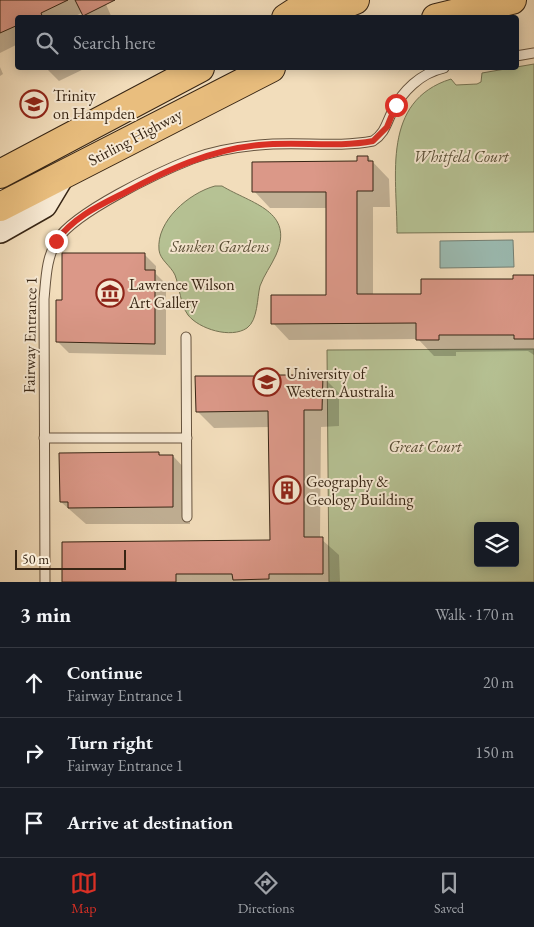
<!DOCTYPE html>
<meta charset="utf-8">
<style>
body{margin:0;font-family:"EB Garamond",serif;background:#20242c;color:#f1f3f6}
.controls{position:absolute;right:15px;bottom:15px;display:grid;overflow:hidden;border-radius:5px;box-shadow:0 2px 12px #0003}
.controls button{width:45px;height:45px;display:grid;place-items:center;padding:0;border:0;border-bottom:1px solid #363941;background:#171b24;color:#f1f3f6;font:25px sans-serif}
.scale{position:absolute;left:15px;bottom:12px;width:111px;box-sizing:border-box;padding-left:5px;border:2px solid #372514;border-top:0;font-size:14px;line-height:18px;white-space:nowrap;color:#372514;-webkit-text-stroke:4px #f7e9d3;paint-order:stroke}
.stop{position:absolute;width:15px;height:15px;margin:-11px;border:4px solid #d93025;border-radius:50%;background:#fff}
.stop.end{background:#d93025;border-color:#fff;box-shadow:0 1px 5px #0008}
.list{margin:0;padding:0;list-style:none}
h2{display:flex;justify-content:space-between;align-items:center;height:65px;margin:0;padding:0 20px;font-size:21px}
h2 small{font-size:16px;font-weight:400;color:#9ea1a6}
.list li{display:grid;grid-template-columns:32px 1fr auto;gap:15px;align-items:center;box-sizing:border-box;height:70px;padding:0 20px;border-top:1px solid #363941}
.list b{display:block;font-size:19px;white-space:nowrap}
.list p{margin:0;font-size:16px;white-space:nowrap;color:#9ea1a6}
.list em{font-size:16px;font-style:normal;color:#9ea1a6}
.icon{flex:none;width:28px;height:28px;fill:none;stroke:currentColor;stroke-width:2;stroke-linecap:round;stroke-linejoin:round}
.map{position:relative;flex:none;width:534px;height:582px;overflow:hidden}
.search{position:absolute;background:#171b24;box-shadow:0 2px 12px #0003;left:15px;right:15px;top:15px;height:55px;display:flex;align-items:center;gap:12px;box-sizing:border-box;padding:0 18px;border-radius:5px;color:#9ea1a6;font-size:19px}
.sheet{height:275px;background:#171b24}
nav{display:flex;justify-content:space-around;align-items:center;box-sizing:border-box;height:70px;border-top:1px solid #363941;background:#171b24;font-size:14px;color:#9ea1a6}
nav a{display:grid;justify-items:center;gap:2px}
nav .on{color:#d93025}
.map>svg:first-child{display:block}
</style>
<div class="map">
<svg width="534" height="582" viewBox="0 0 534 582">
<rect width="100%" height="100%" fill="#f2ddbb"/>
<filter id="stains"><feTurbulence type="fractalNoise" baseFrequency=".004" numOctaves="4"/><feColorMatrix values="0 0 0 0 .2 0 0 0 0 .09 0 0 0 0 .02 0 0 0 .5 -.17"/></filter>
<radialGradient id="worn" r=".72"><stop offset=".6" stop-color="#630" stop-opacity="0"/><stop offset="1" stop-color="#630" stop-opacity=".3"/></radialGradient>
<path fill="#b6c294" stroke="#767454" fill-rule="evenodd" d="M534 64V232L397 233C397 175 381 101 451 79L456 85 477 84 481 82 482 73Z
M215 186H222C252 204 295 211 276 255 271 266 264 275 260 286 257 298 258 320 247 328 231 339 199 329 188 315 180 304 180 288 175 275 171 266 160 260 159 250 156 221 189 193 215 186Z
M534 349V582H329L327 350ZM478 526H515V563H478Z"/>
<path fill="#9bbbb2" stroke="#737f73" d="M513 240 514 267 440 268V241Z"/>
<path fill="#0003" d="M0 0H104L112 18H87L83 12 72 18H18V44L0 53Z
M0 67 3 74 0 76Z
M46 68H86L59 81Z
M368 157 389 179 390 207H373V295H422L534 276V355L528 351 456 352V356H434L418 339 289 340 273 323 328 296 327 208H270L254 191 358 163Z
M144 254 156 266V274L166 284V355L69 353 57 341Z
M272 372 277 376H322L339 393V426L321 427 320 538 339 555 340 582H63L271 541 270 427 214 428 197 411Z
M158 453 161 456H173L189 473 190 524H86L61 502Z"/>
<path fill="#db9888" stroke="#372514" d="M0 0H68L41 13 43 18H18V25L0 33Z
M75 0H115L83 16Z
M357 156H368V161H373V191H357V294H421V279H513V275H534V339H514V335H439V340H416V323L271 324V295H326V192H252V162L357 161Z
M62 253H145V270H155V344L56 342V300H62Z
M259 370H273V375H323L322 410H304V537H323V574H269V579L233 580 232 574H176V582H62V542L270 540 268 411 196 412 195 376H259Z
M159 452V455H173V507L68 508V502H60L59 453Z"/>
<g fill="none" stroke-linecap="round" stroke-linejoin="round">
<g stroke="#66533e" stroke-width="11">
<path id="lane" d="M516 56 534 53
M186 337 187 517
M44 438H187
M45 582 44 299C46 279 46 258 57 240 75 212 159 172 192 159 213 151 237 147 259 145 297 141 336 148 373 141 385 133 386 124 392 112 402 91 421 73 444 68"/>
</g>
<g stroke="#372514" stroke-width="28">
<path id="secondary" d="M0 230 44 205 62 175"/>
</g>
<g stroke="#372514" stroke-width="30">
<path id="highway" d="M286 18 314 0
M310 18 355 0
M436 18 512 0
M0 174 200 68
M0 207 271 68"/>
</g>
<use href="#lane" stroke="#f7e9d3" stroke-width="9"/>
<use href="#secondary" stroke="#f7e9d3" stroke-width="25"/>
<use href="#highway" stroke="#e9be7e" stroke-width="28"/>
</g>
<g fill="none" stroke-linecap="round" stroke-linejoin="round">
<path stroke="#d93025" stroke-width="6" d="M56 241C74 217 98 206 124 193 167 170 209 150 259 145 297 141 336 148 373 141L387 127 396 105"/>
</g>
<defs>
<g id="university-ring" transform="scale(1.4375)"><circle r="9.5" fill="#f7e9d3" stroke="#8f2418" stroke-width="1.5"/><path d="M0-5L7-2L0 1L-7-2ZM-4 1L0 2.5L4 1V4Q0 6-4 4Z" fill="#8f2418"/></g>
<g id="museum-ring" transform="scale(1.4375)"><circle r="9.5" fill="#f7e9d3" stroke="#8f2418" stroke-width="1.5"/><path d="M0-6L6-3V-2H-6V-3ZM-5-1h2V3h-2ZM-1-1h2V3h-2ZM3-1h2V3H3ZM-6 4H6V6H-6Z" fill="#8f2418"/></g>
<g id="building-ring" transform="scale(1.4375)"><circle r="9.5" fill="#f7e9d3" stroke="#8f2418" stroke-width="1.5"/><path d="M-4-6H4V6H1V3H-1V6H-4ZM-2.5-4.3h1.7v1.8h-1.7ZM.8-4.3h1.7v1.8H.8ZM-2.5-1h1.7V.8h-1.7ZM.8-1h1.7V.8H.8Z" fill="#8f2418"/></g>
</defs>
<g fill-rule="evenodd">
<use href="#university-ring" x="34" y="104"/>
<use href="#museum-ring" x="110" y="293"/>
<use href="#university-ring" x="267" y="382"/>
<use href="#building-ring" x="287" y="490"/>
</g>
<g text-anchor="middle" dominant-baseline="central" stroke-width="4" stroke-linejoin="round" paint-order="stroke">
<g font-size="16" fill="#372514" stroke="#f7e9d3" text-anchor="start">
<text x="53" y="95">Trinity<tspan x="53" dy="18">on Hampden</tspan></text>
<text x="129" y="284">Lawrence Wilson<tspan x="129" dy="18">Art Gallery</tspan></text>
<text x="286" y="373">University of<tspan x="286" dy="18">Western Australia</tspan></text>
<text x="306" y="481">Geography &amp;<tspan x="306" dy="18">Geology Building</tspan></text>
</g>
<g font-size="16" fill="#372514" stroke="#f7e9d3">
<text transform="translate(135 137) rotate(-28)">Stirling Highway</text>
<text transform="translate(30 335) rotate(-89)">Fairway Entrance 1</text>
</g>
<g font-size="16" font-style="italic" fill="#574c34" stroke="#f7e9d3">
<text x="461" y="156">Whitfeld Court</text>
<text x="220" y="246">Sunken Gardens</text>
<text x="425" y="446">Great Court</text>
</g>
</g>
<rect width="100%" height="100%" filter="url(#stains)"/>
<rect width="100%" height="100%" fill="url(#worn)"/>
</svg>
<div class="controls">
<button><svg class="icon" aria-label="layers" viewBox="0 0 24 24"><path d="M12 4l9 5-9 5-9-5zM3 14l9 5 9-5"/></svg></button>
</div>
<div class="scale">50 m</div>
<div class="stop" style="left:396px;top:105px"></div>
<div class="stop end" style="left:56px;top:241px"></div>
<div class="search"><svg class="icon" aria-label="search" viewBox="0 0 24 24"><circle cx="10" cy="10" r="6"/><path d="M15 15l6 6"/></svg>Search here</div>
</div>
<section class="sheet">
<h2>3 min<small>Walk · 170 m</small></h2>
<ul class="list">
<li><svg class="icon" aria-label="ahead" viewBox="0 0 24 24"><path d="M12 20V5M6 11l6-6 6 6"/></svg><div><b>Continue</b><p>Fairway Entrance 1</p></div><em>20 m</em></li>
<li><svg class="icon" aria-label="right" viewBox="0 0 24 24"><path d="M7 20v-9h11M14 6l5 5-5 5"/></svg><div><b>Turn right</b><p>Fairway Entrance 1</p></div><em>150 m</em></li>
<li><svg class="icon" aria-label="arrive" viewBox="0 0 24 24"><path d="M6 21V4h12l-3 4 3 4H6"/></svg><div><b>Arrive at destination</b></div></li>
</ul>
</section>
<nav>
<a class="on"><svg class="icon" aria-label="map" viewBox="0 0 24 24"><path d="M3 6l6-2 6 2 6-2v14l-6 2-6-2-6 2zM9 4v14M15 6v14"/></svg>Map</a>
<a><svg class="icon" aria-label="directions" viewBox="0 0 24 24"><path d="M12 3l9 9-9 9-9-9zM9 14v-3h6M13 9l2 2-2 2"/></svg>Directions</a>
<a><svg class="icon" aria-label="saved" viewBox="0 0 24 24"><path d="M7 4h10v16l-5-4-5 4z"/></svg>Saved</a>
</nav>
